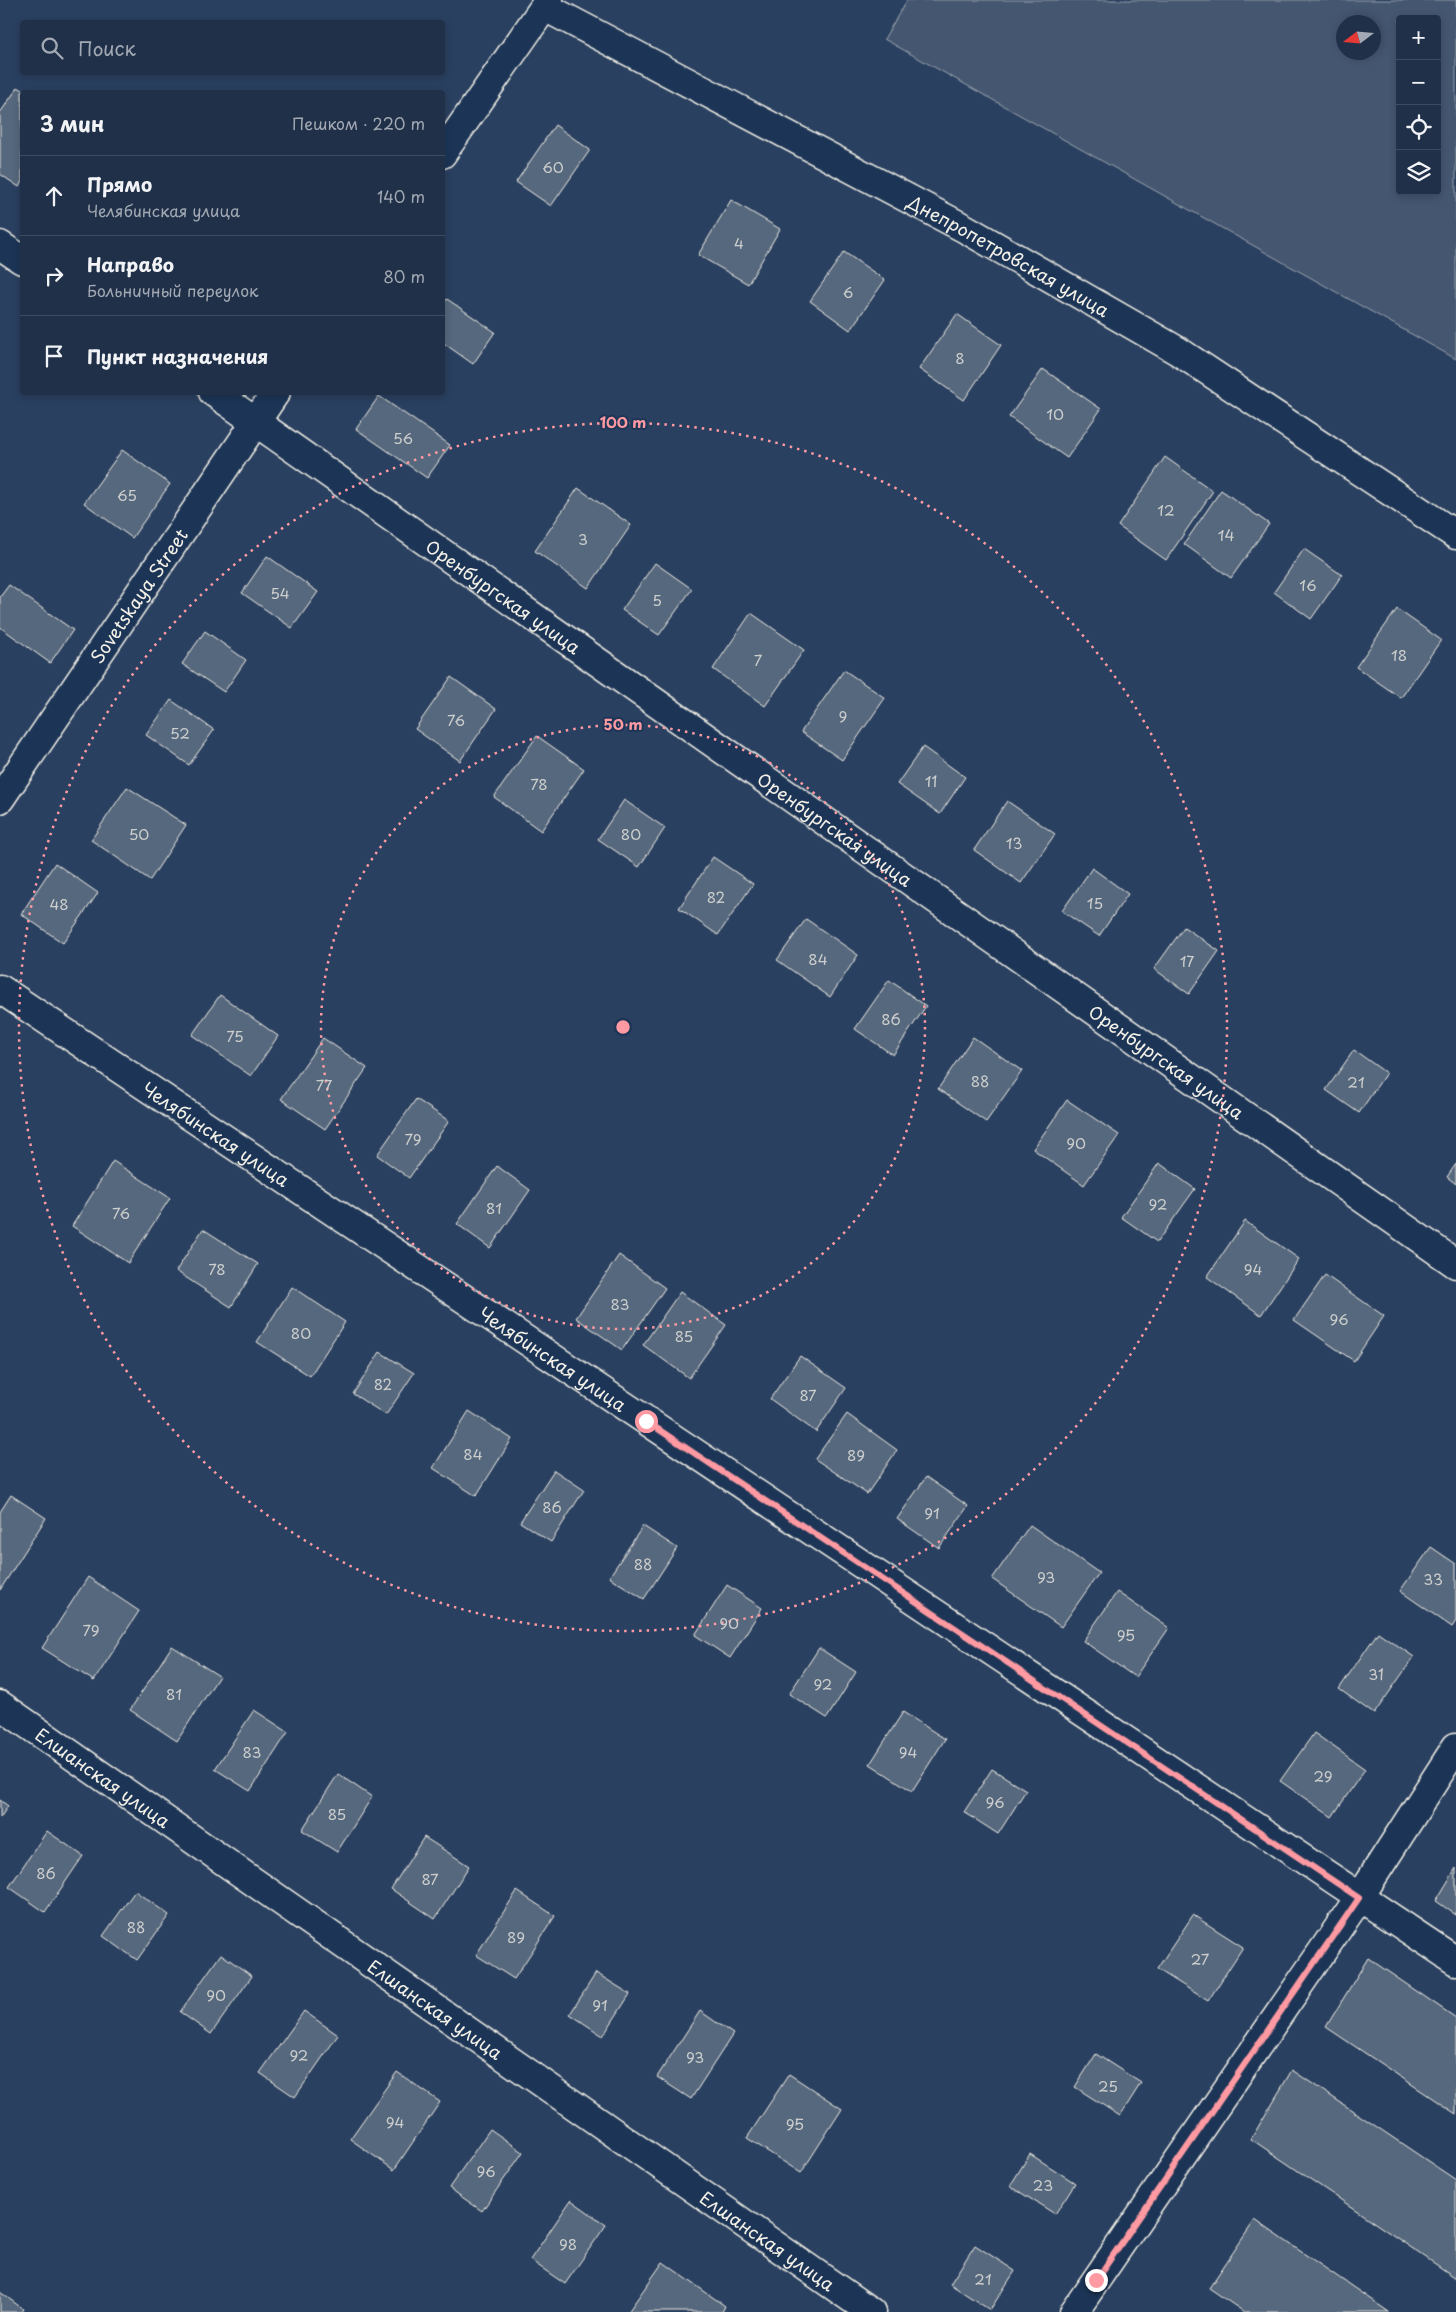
<!DOCTYPE html>
<html lang="ru">
<meta charset="utf-8">
<style>
body{margin:0;font-family:"Playpen Sans",sans-serif;background:#28384f;color:#f1f3f6}
.controls{position:absolute;right:15px;top:15px;display:grid;overflow:hidden;border-radius:5px;box-shadow:0 2px 8px #0003}
.controls button{width:45px;height:45px;display:grid;place-items:center;padding:0;border:0;border-bottom:1px solid #3d4b60;background:#203048;color:#f1f3f6;font:25px sans-serif}
.compass{position:absolute;left:1336px;top:15px;width:45px;height:45px;border-radius:50%;background:#203048;box-shadow:0 2px 8px #0003;rotate:254deg}
.stop{position:absolute;width:15px;height:15px;margin:-11px;border:4px solid #ff9aa2;border-radius:50%;background:#fff}
.stop.end{background:#ff9aa2;border-color:#fff;box-shadow:0 1px 5px #0008}
.list{margin:0;padding:0;list-style:none}
h2{display:flex;justify-content:space-between;align-items:center;height:65px;margin:0;padding:0 20px;font-size:21px}
h2 small{font-size:16px;font-weight:400;color:#a2a9b4}
.list li{display:grid;grid-template-columns:32px 1fr auto;gap:15px;align-items:center;box-sizing:border-box;height:80px;padding:0 20px;border-top:1px solid #3d4b60}
.list b{display:block;font-size:19px;white-space:nowrap}
.list p{margin:0;font-size:16px;white-space:nowrap;color:#a2a9b4}
.list em{font-size:16px;font-style:normal;color:#a2a9b4}
.icon{flex:none;width:28px;height:28px;fill:none;stroke:currentColor;stroke-width:2;stroke-linecap:round;stroke-linejoin:round}
.map{position:relative;flex:none;width:1456px;height:2312px;overflow:hidden}
.search{position:absolute;background:#203048;box-shadow:0 2px 8px #0003;left:20px;top:20px;width:425px;height:55px;display:flex;align-items:center;gap:12px;box-sizing:border-box;padding:0 18px;border-radius:5px;color:#a2a9b4;font-size:19px}
.panel{position:absolute;background:#203048;box-shadow:0 2px 8px #0003;left:20px;top:90px;width:425px;height:305px;border-radius:5px}
.map>svg:first-child{display:block}
</style>
<div class="map">
<svg width="1456" height="2312" viewBox="0 0 1456 2312">
<rect width="100%" height="100%" fill="#2a4060"/>
<filter id="ink" filterUnits="userSpaceOnUse"><feTurbulence type="fractalNoise" baseFrequency=".02" numOctaves="2"/><feDisplacementMap in="SourceGraphic" scale="10" xChannelSelector="R" yChannelSelector="G"/><feConvolveMatrix kernelMatrix="1 2 1 2 8 2 1 2 1" color-interpolation-filters="sRGB"/></filter>
<g filter="url(#ink)">
<path fill="#445771" stroke="#9ca4ac" fill-rule="evenodd" d="M907 0H1456V359L884 39ZM1400 19H1437V191H1400ZM1344 22H1374V52H1344Z"/>
<path fill="#56677d" stroke="#f4f1e8" d="M18 87 26 92H22V181L19 187 0 174V113Z
M555 125 590 150 551 206 516 182Z
M731 200 780 229 748 284 698 255Z
M844 252 885 280 850 330 810 301Z
M447 299 495 332 473 364 442 342V305Z
M957 314 1001 345 964 400 919 369Z
M1043 369 1101 409 1067 458 1009 417Z
M379 396 450 445 427 478 356 429Z
M122 450 170 484 132 538 84 503Z
M1165 457 1213 491 1166 560 1118 526Z
M578 488 631 525 588 588 535 551Z
M1221 490 1269 524 1231 578 1184 544Z
M1304 549 1342 575 1311 619 1274 592Z
M267 556 318 592 292 628 242 593Z
M655 563 692 589 659 635 622 610Z
M9 585 73 630 50 663 0 627V597Z
M1397 609 1441 640 1401 698 1356 667Z
M751 613 804 650 765 706 713 669Z
M205 631 246 660 224 692 182 664Z
M844 670 885 698 842 760 801 732Z
M451 677 496 709 460 761 415 729Z
M171 700 214 730 189 765 146 735Z
M537 736 584 769 541 831 494 797Z
M923 747 965 777 940 814 897 784Z
M127 787 186 825 150 880 91 840Z
M624 800 665 828 639 867 598 839Z
M1007 801 1055 834 1021 883 974 850Z
M713 857 753 884 718 935 679 908Z
M55 863 98 893 63 943 21 914Z
M1092 868 1128 894 1099 936 1062 911Z
M806 919 858 955 830 997 777 960Z
M1184 927 1219 951 1189 994 1154 969Z
M889 980 926 1006 893 1055 855 1029Z
M220 995 278 1036 251 1076 192 1035Z
M973 1037 1022 1071 986 1122 938 1089Z
M323 1038 367 1068 325 1129 281 1099Z
M1354 1050 1386 1073 1359 1113 1326 1090Z
M416 1099 449 1121 409 1178 377 1155Z
M1067 1100 1119 1135 1084 1185 1033 1149Z
M113 1161 170 1198 128 1263 72 1226Z
M1159 1163 1195 1189 1157 1242 1121 1217Z
M1456 1164V1184L1447 1177Z
M497 1166 530 1190 490 1248 457 1224Z
M1245 1221 1299 1259 1261 1315 1207 1277Z
M203 1229 258 1264 231 1307 176 1271Z
M619 1255 665 1288 622 1350 576 1318Z
M1325 1275 1384 1316 1354 1361 1294 1320Z
M292 1287 345 1322 310 1376 257 1342Z
M680 1292 726 1325 689 1378 643 1345Z
M380 1352 414 1373 386 1415 353 1394Z
M800 1356 846 1388 816 1432 770 1399Z
M469 1411 512 1439 476 1496 433 1468Z
M847 1414 897 1450 867 1494 815 1459Z
M554 1470 584 1490 551 1542 520 1522Z
M926 1477 968 1506 939 1548 897 1519Z
M11 1495 46 1518 0 1590V1512Z
M1030 1525 1099 1573 1061 1627 992 1579Z
M643 1526 677 1548 644 1599 609 1577Z
M1431 1547 1456 1564V1621L1452 1627 1400 1591Z
M88 1577 139 1611 94 1681 42 1648Z
M727 1585 762 1608 730 1658 695 1635Z
M1117 1592 1169 1628 1135 1677 1083 1641Z
M1378 1632 1414 1657 1374 1714 1339 1689Z
M172 1646 219 1676 177 1741 130 1710Z
M819 1648 856 1672 827 1718 789 1694Z
M254 1710 288 1732 250 1791 215 1769Z
M903 1712 945 1739 912 1791 870 1764Z
M1314 1733 1365 1769 1332 1817 1280 1781Z
M992 1769 1026 1790 998 1834 964 1812Z
M338 1774 372 1797 337 1852 302 1830Z
M0 1800 8 1806 0 1818Z
M47 1831 83 1856 45 1912 9 1887Z
M424 1837 469 1866 435 1919 391 1889Z
M1456 1868V1915L1436 1901Z
M135 1891 169 1915 137 1960 103 1936Z
M517 1891 555 1916 514 1979 476 1955Z
M1193 1915 1243 1947 1208 2001 1157 1969Z
M221 1954 252 1976 211 2034 180 2012Z
M1368 1958 1456 2018V2114L1326 2027Z
M596 1973 630 1994 603 2036 570 2014Z
M304 2011 338 2035 295 2097 260 2073Z
M700 2011 733 2034 691 2099 657 2077Z
M1096 2054 1141 2083 1120 2116 1075 2087Z
M1292 2070 1456 2180V2278L1251 2139Z
M397 2072 440 2102 394 2170 350 2139Z
M789 2074 842 2109 801 2173 747 2138Z
M490 2129 523 2152 482 2211 449 2188Z
M1030 2154 1075 2183 1055 2214 1010 2186Z
M571 2200 606 2225 565 2284 530 2260Z
M1255 2220 1389 2312H1244L1209 2288Z
M975 2245 1015 2271 990 2310 950 2284Z
M663 2262 725 2306 722 2312H628Z
M0 2292 23 2309 21 2312H0Z"/>
<g fill="none" stroke-linecap="round" stroke-linejoin="round">
<g stroke="#f4f1e8" stroke-width="31">
<g id="street">
<path id="s1" d="M545 7 964 228 1178 351 1456 535"/>
<path d="M442 154 549 0"/>
<path d="M0 245 22 260"/>
<path id="s2" d="M213 392 1456 1264"/>
<path id="s3" d="M0 799 276 392"/>
<path id="s4" d="M0 989 1456 1961"/>
<path id="s5" d="M0 1705 871 2312"/>
<path d="M1074 2312 1359 1898 1456 1747"/>
</g>
</g>
<use href="#street" stroke="#1d3557" stroke-width="28"/>
</g>
</g>
<g fill="none" stroke-linecap="round" stroke-linejoin="round" filter="url(#ink)">
<path stroke="#ff9aa2" stroke-width="6" d="M646 1421 1359 1898 1096 2280"/>
</g>
<g fill="none" stroke="#ff9aa2" stroke-width="2.5" stroke-dasharray="2.5 5">
<circle cx="623" cy="1027" r="302"/>
<circle cx="623" cy="1027" r="604"/>
</g>
<g text-anchor="middle" dominant-baseline="central" stroke-width="4" stroke-linejoin="round" paint-order="stroke">
<g font-size="15" fill="#cccecd">
<text x="553" y="166">60</text>
<text x="739" y="242">4</text>
<text x="848" y="291">6</text>
<text x="960" y="357">8</text>
<text x="1055" y="413">10</text>
<text x="403" y="437">56</text>
<text x="127" y="494">65</text>
<text x="1166" y="509">12</text>
<text x="1226" y="534">14</text>
<text x="583" y="538">3</text>
<text x="1308" y="584">16</text>
<text x="280" y="592">54</text>
<text x="657" y="599">5</text>
<text x="1399" y="654">18</text>
<text x="758" y="659">7</text>
<text x="843" y="715">9</text>
<text x="456" y="719">76</text>
<text x="180" y="732">52</text>
<text x="931" y="780">11</text>
<text x="539" y="783">78</text>
<text x="139" y="833">50</text>
<text x="631" y="833">80</text>
<text x="1014" y="842">13</text>
<text x="716" y="896">82</text>
<text x="1095" y="902">15</text>
<text x="59" y="903">48</text>
<text x="818" y="958">84</text>
<text x="1187" y="960">17</text>
<text x="891" y="1018">86</text>
<text x="235" y="1035">75</text>
<text x="980" y="1080">88</text>
<text x="1356" y="1081">21</text>
<text x="324" y="1084">77</text>
<text x="413" y="1138">79</text>
<text x="1076" y="1142">90</text>
<text x="1158" y="1203">92</text>
<text x="494" y="1207">81</text>
<text x="121" y="1212">76</text>
<text x="217" y="1268">78</text>
<text x="1253" y="1268">94</text>
<text x="620" y="1303">83</text>
<text x="1339" y="1318">96</text>
<text x="301" y="1332">80</text>
<text x="684" y="1335">85</text>
<text x="383" y="1383">82</text>
<text x="808" y="1394">87</text>
<text x="473" y="1453">84</text>
<text x="856" y="1454">89</text>
<text x="552" y="1506">86</text>
<text x="932" y="1512">91</text>
<text x="643" y="1563">88</text>
<text x="1046" y="1576">93</text>
<text x="1433" y="1578">33</text>
<text x="729" y="1622">90</text>
<text x="91" y="1629">79</text>
<text x="1126" y="1634">95</text>
<text x="1376" y="1673">31</text>
<text x="823" y="1683">92</text>
<text x="174" y="1693">81</text>
<text x="252" y="1751">83</text>
<text x="908" y="1751">94</text>
<text x="1323" y="1775">29</text>
<text x="995" y="1801">96</text>
<text x="337" y="1813">85</text>
<text x="46" y="1872">86</text>
<text x="430" y="1878">87</text>
<text x="136" y="1926">88</text>
<text x="516" y="1936">89</text>
<text x="1200" y="1958">27</text>
<text x="216" y="1994">90</text>
<text x="600" y="2004">91</text>
<text x="299" y="2054">92</text>
<text x="695" y="2056">93</text>
<text x="1108" y="2085">25</text>
<text x="395" y="2121">94</text>
<text x="795" y="2123">95</text>
<text x="486" y="2170">96</text>
<text x="1043" y="2184">23</text>
<text x="568" y="2243">98</text>
<text x="983" y="2278">21</text>
</g>
<g font-size="18" fill="#f4f1e8" stroke="#1d3557">
<text stroke="none"><textPath href="#s1" startOffset="526">Днепропетровская улица</textPath></text>
<text stroke="none"><textPath href="#s3" startOffset="246">Sovetskaya Street</textPath></text>
<text stroke="none"><textPath href="#s2" startOffset="355">Оренбургская улица</textPath></text>
<text stroke="none"><textPath href="#s2" startOffset="760">Оренбургская улица</textPath></text>
<text stroke="none"><textPath href="#s2" startOffset="1165">Оренбургская улица</textPath></text>
<text stroke="none"><textPath href="#s4" startOffset="260">Челябинская улица</textPath></text>
<text stroke="none"><textPath href="#s4" startOffset="665">Челябинская улица</textPath></text>
<text stroke="none"><textPath href="#s5" startOffset="126">Елшанская улица</textPath></text>
<text stroke="none"><textPath href="#s5" startOffset="531">Елшанская улица</textPath></text>
<text stroke="none"><textPath href="#s5" startOffset="936">Елшанская улица</textPath></text>
</g>
</g>
<circle cx="623" cy="1027" r="8" fill="#ff9aa2" stroke="#1d3557" stroke-width="2.5"/>
<g font-size="15" text-anchor="middle" font-weight="bold" fill="#ff9aa2" stroke="#1d3557" stroke-width="4" stroke-linejoin="round" paint-order="stroke">
<text x="623" y="428">100 m</text>
<text x="623" y="730">50 m</text>
</g>
</svg>
<div class="controls">
<button>+</button>
<button>−</button>
<button><svg class="icon" aria-label="locate" viewBox="0 0 24 24"><circle cx="12" cy="12" r="6"/><path d="M12 2v4M12 18v4M2 12h4M18 12h4"/></svg></button>
<button><svg class="icon" aria-label="layers" viewBox="0 0 24 24"><path d="M12 4l9 5-9 5-9-5zM3 14l9 5 9-5"/></svg></button>
</div>
<svg class="compass" viewBox="-18 -18 36 36"><path d="M0-13l5 13h-10z" fill="#e53935"/><path d="M0 13l5-13h-10z" fill="#a2a9b4"/></svg>
<div class="stop" style="left:646px;top:1421px"></div>
<div class="stop end" style="left:1096px;top:2280px"></div>
<div class="search"><svg class="icon" aria-label="search" viewBox="0 0 24 24"><circle cx="10" cy="10" r="6"/><path d="M15 15l6 6"/></svg>Поиск</div>
<section class="panel">
<h2>3 мин<small>Пешком · 220 m</small></h2>
<ul class="list">
<li><svg class="icon" aria-label="ahead" viewBox="0 0 24 24"><path d="M12 20V5M6 11l6-6 6 6"/></svg><div><b>Прямо</b><p>Челябинская улица</p></div><em>140 m</em></li>
<li><svg class="icon" aria-label="right" viewBox="0 0 24 24"><path d="M7 20v-9h11M14 6l5 5-5 5"/></svg><div><b>Направо</b><p>Больничный переулок</p></div><em>80 m</em></li>
<li><svg class="icon" aria-label="arrive" viewBox="0 0 24 24"><path d="M6 21V4h12l-3 4 3 4H6"/></svg><div><b>Пункт назначения</b></div></li>
</ul>
</section>
</div>
